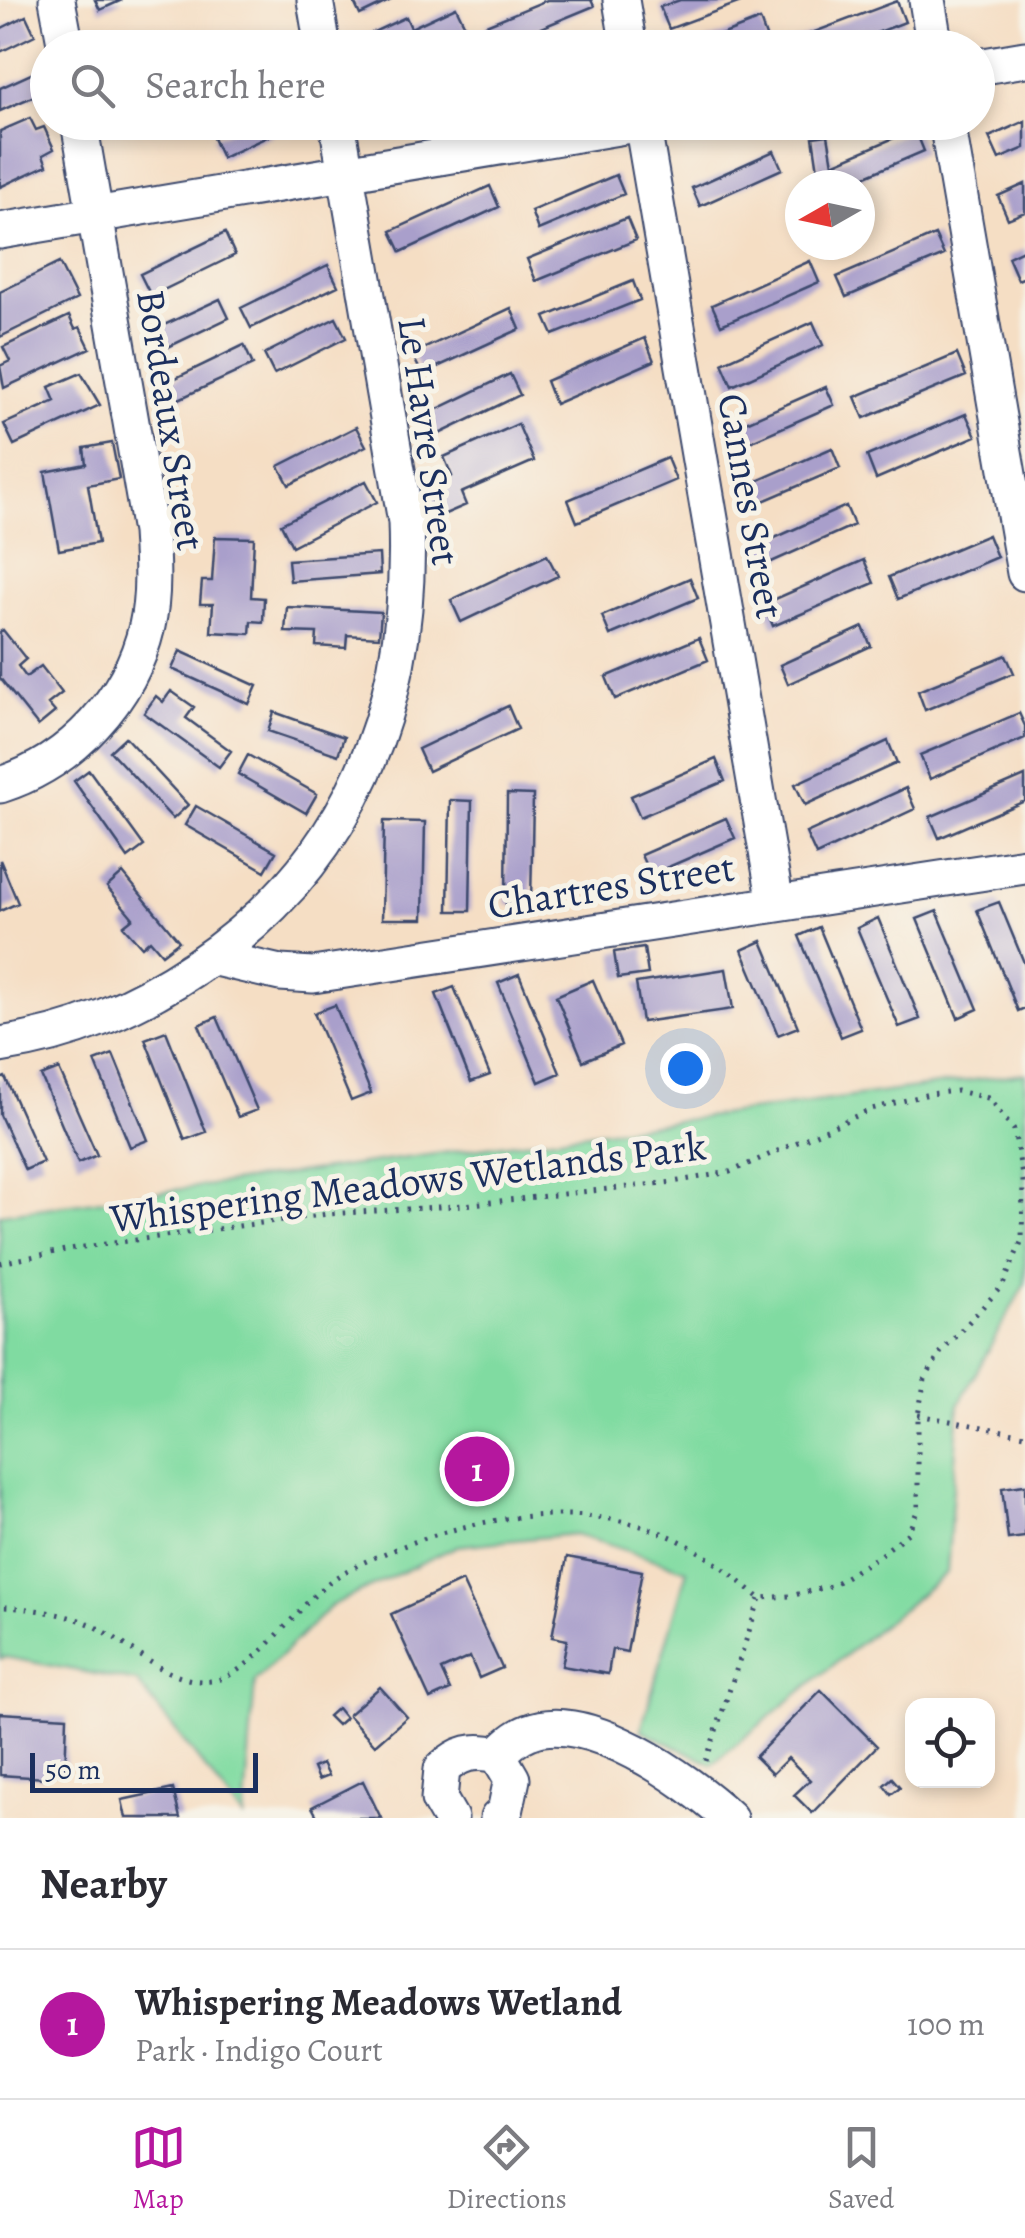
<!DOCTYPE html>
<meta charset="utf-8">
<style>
body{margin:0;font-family:Alegreya,serif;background:#f7f7f7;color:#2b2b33}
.controls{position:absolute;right:30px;bottom:30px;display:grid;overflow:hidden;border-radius:20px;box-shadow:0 5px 15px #0003}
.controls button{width:90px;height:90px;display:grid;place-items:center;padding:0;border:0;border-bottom:2px solid #e1e1e2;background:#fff;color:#2b2b33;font:50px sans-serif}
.compass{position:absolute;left:785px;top:170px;width:90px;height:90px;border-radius:50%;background:#fff;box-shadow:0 5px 15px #0003;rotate:261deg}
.scale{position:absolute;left:30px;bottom:25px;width:228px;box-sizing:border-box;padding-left:10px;border:5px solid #1b2f5e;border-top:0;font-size:28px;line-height:35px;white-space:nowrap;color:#1b2f5e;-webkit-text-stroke:8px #f7f3e8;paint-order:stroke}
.you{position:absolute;left:685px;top:1068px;width:35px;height:35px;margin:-25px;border:8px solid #fff;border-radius:50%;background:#1a73e8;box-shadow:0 0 0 15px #1a73e833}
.badge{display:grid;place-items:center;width:65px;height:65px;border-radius:50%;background:#b5179e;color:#fff;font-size:32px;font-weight:700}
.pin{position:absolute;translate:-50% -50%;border:5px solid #fff;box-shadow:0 2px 10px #0006}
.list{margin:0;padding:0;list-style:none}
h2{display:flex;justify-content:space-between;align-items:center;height:130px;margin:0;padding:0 40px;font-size:42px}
h2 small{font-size:32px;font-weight:400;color:#7c7c81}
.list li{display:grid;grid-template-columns:65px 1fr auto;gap:30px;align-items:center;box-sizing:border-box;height:150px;padding:0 40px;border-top:2px solid #e1e1e2}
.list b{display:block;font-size:38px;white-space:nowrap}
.list p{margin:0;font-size:32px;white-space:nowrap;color:#7c7c81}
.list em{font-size:32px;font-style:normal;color:#7c7c81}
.icon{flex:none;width:55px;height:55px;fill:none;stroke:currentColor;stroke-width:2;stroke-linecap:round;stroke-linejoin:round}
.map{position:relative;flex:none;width:1025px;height:1818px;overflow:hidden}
.search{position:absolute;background:#fff;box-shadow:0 5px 15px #0003;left:30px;right:30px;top:30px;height:110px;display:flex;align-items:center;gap:25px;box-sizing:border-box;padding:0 35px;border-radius:55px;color:#7c7c81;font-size:38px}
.sheet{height:280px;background:#fff}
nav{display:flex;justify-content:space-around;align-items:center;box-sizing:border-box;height:140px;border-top:2px solid #e1e1e2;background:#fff;font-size:28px;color:#7c7c81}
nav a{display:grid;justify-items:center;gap:5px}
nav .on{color:#b5179e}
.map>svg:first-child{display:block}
</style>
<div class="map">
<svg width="1025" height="1818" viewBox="0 0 1025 1818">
<rect width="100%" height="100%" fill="#f7f3e8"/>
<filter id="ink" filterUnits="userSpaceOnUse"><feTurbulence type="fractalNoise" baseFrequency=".01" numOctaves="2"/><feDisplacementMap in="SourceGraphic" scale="20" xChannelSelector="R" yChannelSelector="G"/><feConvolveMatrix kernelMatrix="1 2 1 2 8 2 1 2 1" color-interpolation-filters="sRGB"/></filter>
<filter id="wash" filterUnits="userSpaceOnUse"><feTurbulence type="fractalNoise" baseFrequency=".0048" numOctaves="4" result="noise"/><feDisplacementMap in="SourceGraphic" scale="40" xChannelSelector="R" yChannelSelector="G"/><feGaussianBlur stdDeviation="2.25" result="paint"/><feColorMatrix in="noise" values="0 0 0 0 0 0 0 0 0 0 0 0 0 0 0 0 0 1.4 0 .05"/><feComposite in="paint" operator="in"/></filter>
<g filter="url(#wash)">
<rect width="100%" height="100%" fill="#f5dec4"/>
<path fill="#80dba1" stroke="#4e8580" stroke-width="2.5" d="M1025 1073V1283L959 1404 947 1572 712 1764 641 1730 687 1570 575 1534 457 1546 332 1605 255 1681 244 1818 137 1682 5 1657 0 1659V1214Z"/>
<g id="blocks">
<path fill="#a99fcb" d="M95 0H122L100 10Z
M353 0H391L360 15Z
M547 0H591L594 6 495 47 486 25Z
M680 0H746L669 29 660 7Z
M897 1 905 22 838 48H796L793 40Z
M456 7 467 30 429 48H373L367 35 406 17 411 28Z
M26 16 35 35 0 52V29Z
M760 20 768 42 754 48H688Z
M42 69 48 90 0 111V88Z
M30 118 36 130 44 127 54 149 43 155 47 165 0 187V131Z
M1025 121V148L999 159 989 137Z
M247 122H299L222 158 213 138Z
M915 129 924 151 845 185H837L832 175 819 177 813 137 828 135 833 164Z
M774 151 782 169 700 206 692 188Z
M616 175 624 194 538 230 531 211Z
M1025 184V212L1008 219 998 196Z
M490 186 499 207 401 252 391 231Z
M627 218 636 240 536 281 527 259Z
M225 233 235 255 151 296 140 274Z
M935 235 944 255 846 297 837 277Z
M1025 249V277L1018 280 1008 257Z
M810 261 819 282 721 325 712 305Z
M59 263 77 299 0 337V292Z
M328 265 338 286 251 328 241 308Z
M633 281 640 300 553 335 545 317Z
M220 299 229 318 162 350 153 330Z
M511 308 520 329 422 374 412 354Z
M69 316 75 329 80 327 90 348 4 388 0 366 10 361 3 347Z
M336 318 346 338 274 374 264 354Z
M813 322 823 345 732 386 722 363Z
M645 338 654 361 555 404 546 381Z
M244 345 253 365 168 404 159 386Z
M957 354 966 376 864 418 855 397Z
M81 373 100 405 14 445 4 424 55 401 49 387Z
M510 374 520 395 435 436 425 415Z
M826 387 834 405 745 444 737 426Z
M966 414 976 436 876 479 867 456Z
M518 424 534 461 461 493 466 505 438 517 426 488 452 476 444 457Z
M356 427 366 446 289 485 279 466Z
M112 443 119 479 88 485 98 543 59 550 45 472 86 464 84 448Z
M832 448 840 468 756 504 748 485Z
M667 458 676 480 577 522 568 500Z
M366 481 377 502 292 546 281 524Z
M846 506 854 525 767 564 759 545Z
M988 535 997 557 898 599 889 577Z
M215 537 254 538 251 597 264 598 263 622 251 621 250 634 211 632 213 604H200L202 581H212Z
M379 554 380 574 290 581 288 560Z
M547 555 558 576 461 622 451 600Z
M864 560 874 583 773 626 764 604Z
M690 578 698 598 610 635 602 616Z
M287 607 381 612 379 637 347 635 346 648 316 646 317 633 285 632Z
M863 627 871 646 788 684 780 665Z
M3 630 26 659 18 666 26 677 41 666 62 693 48 704 55 712 38 726 0 678V632Z
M699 638 708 660 615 699 606 677Z
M180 651 257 686 249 704 172 669Z
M1006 655 1014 673 925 710 918 691Z
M171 691 194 707 186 718 231 751 219 767 144 713 156 696 163 702Z
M508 706 518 729 428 771 418 749Z
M274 712 344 737 338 755 268 731Z
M1019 713 1025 726V738L930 779 920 755Z
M125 737 188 805 173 819 110 751Z
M888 741 897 763 805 805 795 784Z
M248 755 317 794 306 813 238 774Z
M716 759 725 781 640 817 631 796Z
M89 770 144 846 128 858 74 781Z
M1025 776V801L939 838 930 817Z
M906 788 915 809 816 855 806 833Z
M507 794 533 795 531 904H506Z
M450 800 472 801 470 911H448Z
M196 806 276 852 265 871 185 825Z
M726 818 735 838 650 875 641 855Z
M384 821 425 822 423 919H382Z
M0 860 18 903 0 911Z
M123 873 179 941 162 954 150 940 142 947 123 926 133 918 107 887Z
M999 902 1025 965V1008L1018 1011 977 910Z
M937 911 978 1009 958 1018 917 919Z
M878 918 920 1019 899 1027 857 928Z
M819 927 861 1029 841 1037 799 936Z
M762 941 798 1027 778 1035 742 950Z
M644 948 648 974 618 978 614 952Z
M726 969 733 1009 642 1022 636 983Z
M519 974 560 1073 539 1082 498 983Z
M593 980 621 1045 583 1061 556 996Z
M454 987 490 1075 471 1082 436 994Z
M335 1005 371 1093 351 1101 314 1013Z
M217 1017 257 1110 238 1117 199 1025Z
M166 1031 206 1132 185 1140 145 1039Z
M113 1054 148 1140 130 1147 95 1061Z
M59 1069 97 1155 78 1163 41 1076Z
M5 1077 43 1162 25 1170 0 1115V1079Z
M1025 1485V1537L1008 1539 1002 1488Z
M567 1557 642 1571 627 1652 612 1649 608 1674 562 1666 567 1640 552 1637Z
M462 1581 502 1668 479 1678 470 1657 441 1670 450 1690 430 1699 391 1614Z
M380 1687 407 1717 375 1745 348 1715Z
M821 1690 877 1746 812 1813 794 1795 810 1780 788 1758 772 1774 755 1757Z
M337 1708 345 1718 337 1725 328 1716Z
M0 1713 67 1717 65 1774 45 1773V1778L0 1775Z
M322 1764 328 1776 318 1780 313 1768Z
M892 1778 900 1787 891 1794 884 1785Z
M363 1781 381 1818H318L312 1807Z
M173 1789 180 1818H126L122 1800Z"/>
</g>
</g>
<g filter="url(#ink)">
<use href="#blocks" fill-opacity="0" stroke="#3c496d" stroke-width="2.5"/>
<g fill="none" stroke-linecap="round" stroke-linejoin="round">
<g stroke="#3c496d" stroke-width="39">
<path id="minor" d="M57 0 66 48
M315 0 323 48
M621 0 629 48
M927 0 935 48
M978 67 1025 59
M642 122 776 904
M947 122 1025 573
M0 231 648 122
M0 785C72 762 130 699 147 626 154 595 152 563 150 532L79 122
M211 957 280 973 313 975 1025 866
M0 1045C73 1034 135 1008 196 967 352 863 413 705 406 522L337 122
M498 1755C507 1746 516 1737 529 1732 586 1708 688 1780 729 1818
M450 1818 439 1799 442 1769C459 1753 474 1749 498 1755L512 1779 505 1812 498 1818"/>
</g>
<path stroke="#3c496d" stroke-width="5" stroke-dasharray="2.5 8" stroke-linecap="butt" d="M0 1263 76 1248 328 1214 454 1206 673 1182 730 1172 872 1109 929 1094 957 1091 988 1098 1014 1130 1023 1181 1022 1240 1003 1285 941 1352 925 1379 918 1415V1509L908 1533 879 1556 831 1586 790 1596 760 1598C728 1572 698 1546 659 1532 574 1500 474 1517 393 1550 368 1560 340 1571 320 1590 293 1614 248 1678 211 1681 162 1685 125 1636 82 1621 59 1613 24 1607 0 1607
M918 1415 1025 1435
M706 1761 760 1598"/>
<use href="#minor" stroke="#fff" stroke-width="35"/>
</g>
</g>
<g text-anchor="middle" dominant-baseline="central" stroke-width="10" stroke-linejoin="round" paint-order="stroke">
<g font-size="40" fill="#1b2f5e" stroke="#f7f3e8">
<text transform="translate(171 420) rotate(81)">Bordeaux Street</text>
<text transform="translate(429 441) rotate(82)">Le Havre Street</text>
<text transform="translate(751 506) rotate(80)">Cannes Street</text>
<text transform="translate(611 886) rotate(-9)">Chartres Street</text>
<text transform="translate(408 1182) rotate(-7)">Whispering Meadows Wetlands Park</text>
</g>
</g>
</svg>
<div class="controls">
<button><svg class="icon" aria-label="locate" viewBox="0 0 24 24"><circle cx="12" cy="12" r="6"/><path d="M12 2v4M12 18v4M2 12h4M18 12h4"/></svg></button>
</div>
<svg class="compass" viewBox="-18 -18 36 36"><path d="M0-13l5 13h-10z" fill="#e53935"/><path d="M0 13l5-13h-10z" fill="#7c7c81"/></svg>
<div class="scale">50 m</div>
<div class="you"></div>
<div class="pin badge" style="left:477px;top:1469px">1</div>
<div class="search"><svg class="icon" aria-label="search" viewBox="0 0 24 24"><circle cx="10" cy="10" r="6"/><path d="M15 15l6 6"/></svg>Search here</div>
</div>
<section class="sheet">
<h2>Nearby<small></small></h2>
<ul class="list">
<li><span class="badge">1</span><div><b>Whispering Meadows Wetland</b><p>Park · Indigo Court</p></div><em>100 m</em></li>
</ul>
</section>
<nav>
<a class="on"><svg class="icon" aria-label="map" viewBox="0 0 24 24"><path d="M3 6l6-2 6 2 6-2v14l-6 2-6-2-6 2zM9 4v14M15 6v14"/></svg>Map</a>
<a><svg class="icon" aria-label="directions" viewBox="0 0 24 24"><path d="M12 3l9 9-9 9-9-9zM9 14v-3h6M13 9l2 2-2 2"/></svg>Directions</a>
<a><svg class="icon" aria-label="saved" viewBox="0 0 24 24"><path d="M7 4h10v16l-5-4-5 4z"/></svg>Saved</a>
</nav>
